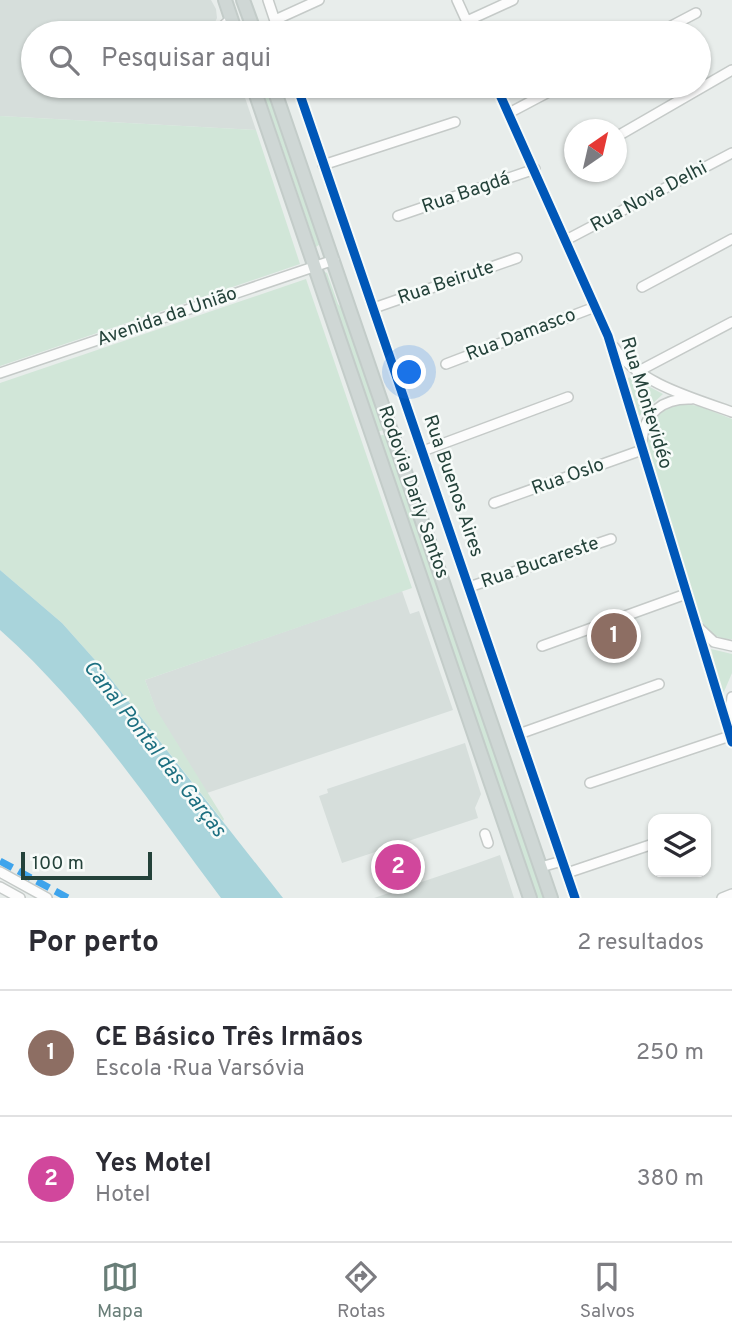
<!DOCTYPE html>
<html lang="pt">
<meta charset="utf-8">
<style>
body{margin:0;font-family:Overpass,sans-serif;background:#f7f7f7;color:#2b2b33}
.controls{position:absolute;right:21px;bottom:21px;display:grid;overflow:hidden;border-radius:14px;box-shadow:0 2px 5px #0004}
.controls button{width:63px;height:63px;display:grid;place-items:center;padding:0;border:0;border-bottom:2px solid #e1e1e2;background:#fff;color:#2b2b33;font:35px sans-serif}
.compass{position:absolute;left:564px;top:119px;width:63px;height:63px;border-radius:50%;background:#fff;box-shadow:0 2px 5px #0004;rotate:34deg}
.scale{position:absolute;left:21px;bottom:18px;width:131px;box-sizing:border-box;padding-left:7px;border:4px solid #24423a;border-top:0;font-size:19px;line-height:24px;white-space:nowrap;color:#24423a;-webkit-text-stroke:5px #f7fbf9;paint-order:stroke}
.you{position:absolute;left:410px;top:373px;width:24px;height:24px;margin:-18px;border:5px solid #fff;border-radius:50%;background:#1a73e8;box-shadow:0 0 0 10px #1a73e833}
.badge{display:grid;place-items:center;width:46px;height:46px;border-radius:50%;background:#697e78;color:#fff;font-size:23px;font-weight:700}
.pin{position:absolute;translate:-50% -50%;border:4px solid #fff;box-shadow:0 2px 7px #0006}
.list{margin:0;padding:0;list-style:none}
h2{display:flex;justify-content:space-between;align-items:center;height:91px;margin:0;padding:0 28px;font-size:30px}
h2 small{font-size:23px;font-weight:400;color:#7c7c81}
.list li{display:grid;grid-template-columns:46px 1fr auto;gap:21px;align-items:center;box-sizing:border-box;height:126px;padding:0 28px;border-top:2px solid #e1e1e2}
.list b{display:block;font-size:26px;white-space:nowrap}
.list p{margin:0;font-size:23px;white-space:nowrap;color:#7c7c81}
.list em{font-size:23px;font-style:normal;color:#7c7c81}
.icon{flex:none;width:38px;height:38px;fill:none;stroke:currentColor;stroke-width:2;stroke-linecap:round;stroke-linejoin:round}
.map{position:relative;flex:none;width:732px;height:898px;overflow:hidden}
.search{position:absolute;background:#fff;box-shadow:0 2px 5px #0004;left:21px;right:21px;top:21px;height:77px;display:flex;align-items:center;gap:18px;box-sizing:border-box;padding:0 24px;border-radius:38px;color:#7c7c81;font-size:26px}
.sheet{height:343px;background:#fff}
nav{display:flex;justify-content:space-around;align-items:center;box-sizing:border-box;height:98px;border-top:2px solid #e1e1e2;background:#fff;font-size:19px;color:#7c7c81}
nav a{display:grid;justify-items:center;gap:4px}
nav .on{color:#697e78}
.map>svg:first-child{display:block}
</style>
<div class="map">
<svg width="732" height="898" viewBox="0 0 732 898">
<rect width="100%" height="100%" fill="#e8edeb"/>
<path fill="#d6dedb" d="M0 0H211L216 9 217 18 210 33H33V86H241L256 130 0 116Z
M402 591 410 614 419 611 453 710 207 793 156 710 145 680Z
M465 743 481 794 475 808 478 818 342 863 319 796 328 793 327 789Z
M500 855 514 898H374L475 864Z"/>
<path fill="#d1e6d8" d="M261 86H269L323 242 316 247Z
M0 116 256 130 300 264 0 366Z
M321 270 327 273 338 304 346 313 386 429 377 432Z
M306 279 412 588 145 680 156 709 224 819 223 821 103 669 62 623 0 570V383Z
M631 377 663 394 638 417 627 381 628 378Z
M685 404 699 406 732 419V639C717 640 706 631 700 618L649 452C644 426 658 407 685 404Z
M387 434 545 898H535L378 436Z
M711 649 732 654V673L723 694Z"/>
<path fill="#a9d4db" d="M0 570 62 623 103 669 283 898H221C152 806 87 707 0 630Z"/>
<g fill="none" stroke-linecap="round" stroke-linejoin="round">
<g stroke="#c5cac8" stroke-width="12">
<path id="minor" d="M268 0 279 33
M457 0 472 33
M275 20 319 0
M467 21 513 0
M215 33 231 19
M658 33 696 13
M297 86 575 898
M496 86 608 336 732 742
M298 91 317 86
M509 113 560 86
M616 137 732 70
M323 165 455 122
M398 216 535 169
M566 240 732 153
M642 287 732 239
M374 308 517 258
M614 347C637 383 693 398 732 412
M446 364 595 307
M637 372 732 322
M0 373 334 260
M642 441C644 413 663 398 691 399
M423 451 568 397
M494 503 642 450
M469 587 611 539
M699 628 714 642 732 646
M542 646 686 594
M729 723 732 697
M519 734 659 684
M590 783 730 736
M485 834 488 843
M541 867 562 861
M0 872 47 898
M567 873 653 844
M0 887 20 898
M722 898 732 894"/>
</g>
<g stroke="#c3ccc9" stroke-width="16">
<path id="major" d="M225 0 236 33
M243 0 255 33
M253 86 530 898
M273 86 551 898"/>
</g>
<use href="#minor" stroke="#fcfcfc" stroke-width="9"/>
<use href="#major" stroke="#cfd7d5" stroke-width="12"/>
<path stroke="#3ea4ec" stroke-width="7" stroke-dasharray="14 7" stroke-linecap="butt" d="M0 861 68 898"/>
<g stroke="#f7fbf9" stroke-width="13">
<path id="cycleway" d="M297 86 575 898
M496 86 608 336 732 742"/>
</g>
<use href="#cycleway" stroke="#0057b8" stroke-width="9"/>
</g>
<g text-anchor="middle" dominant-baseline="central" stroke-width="5" stroke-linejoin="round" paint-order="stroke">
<g font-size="19" fill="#24423a" stroke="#f7fbf9">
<text transform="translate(466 193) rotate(-19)">Rua Bagdá</text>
<text transform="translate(649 197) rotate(-28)">Rua Nova Delhi</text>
<text transform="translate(446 283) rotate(-19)">Rua Beirute</text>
<text transform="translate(167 317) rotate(-19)">Avenida da União</text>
<text transform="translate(521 335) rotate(-21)">Rua Damasco</text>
<text transform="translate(646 403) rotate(73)">Rua Montevidéo</text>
<text transform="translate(568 477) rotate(-20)">Rua Oslo</text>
<text transform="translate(453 486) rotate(71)">Rua Buenos Aires</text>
<text transform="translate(413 492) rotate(71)">Rodovia Darly Santos</text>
<text transform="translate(540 563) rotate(-19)">Rua Bucareste</text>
</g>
<g font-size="21" font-style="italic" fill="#1c6f80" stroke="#f7fbf9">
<text transform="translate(154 749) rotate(52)">Canal Pontal das Garças</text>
</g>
</g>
</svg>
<div class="controls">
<button><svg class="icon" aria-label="layers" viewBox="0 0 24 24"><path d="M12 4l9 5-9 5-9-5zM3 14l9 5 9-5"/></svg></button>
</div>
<svg class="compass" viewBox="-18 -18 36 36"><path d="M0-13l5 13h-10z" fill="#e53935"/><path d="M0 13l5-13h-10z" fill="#7c7c81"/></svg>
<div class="scale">100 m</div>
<div class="you"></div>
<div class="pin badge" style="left:614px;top:636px;background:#8d6e63">1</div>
<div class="pin badge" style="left:398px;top:867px;background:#d1479c">2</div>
<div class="search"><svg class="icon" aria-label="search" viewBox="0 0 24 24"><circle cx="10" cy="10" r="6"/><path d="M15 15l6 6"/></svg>Pesquisar aqui</div>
</div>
<section class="sheet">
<h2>Por perto<small>2 resultados</small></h2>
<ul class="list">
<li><span class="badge" style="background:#8d6e63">1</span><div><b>CE Básico Três Irmãos</b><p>Escola · Rua Varsóvia</p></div><em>250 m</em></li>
<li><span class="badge" style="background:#d1479c">2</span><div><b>Yes Motel</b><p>Hotel</p></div><em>380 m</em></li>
</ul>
</section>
<nav>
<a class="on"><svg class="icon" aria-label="map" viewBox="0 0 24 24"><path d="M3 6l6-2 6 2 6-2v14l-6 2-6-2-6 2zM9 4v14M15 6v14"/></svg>Mapa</a>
<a><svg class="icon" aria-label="directions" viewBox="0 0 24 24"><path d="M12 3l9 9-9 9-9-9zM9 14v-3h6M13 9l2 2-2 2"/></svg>Rotas</a>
<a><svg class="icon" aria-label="saved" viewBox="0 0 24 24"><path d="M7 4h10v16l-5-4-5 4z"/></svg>Salvos</a>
</nav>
